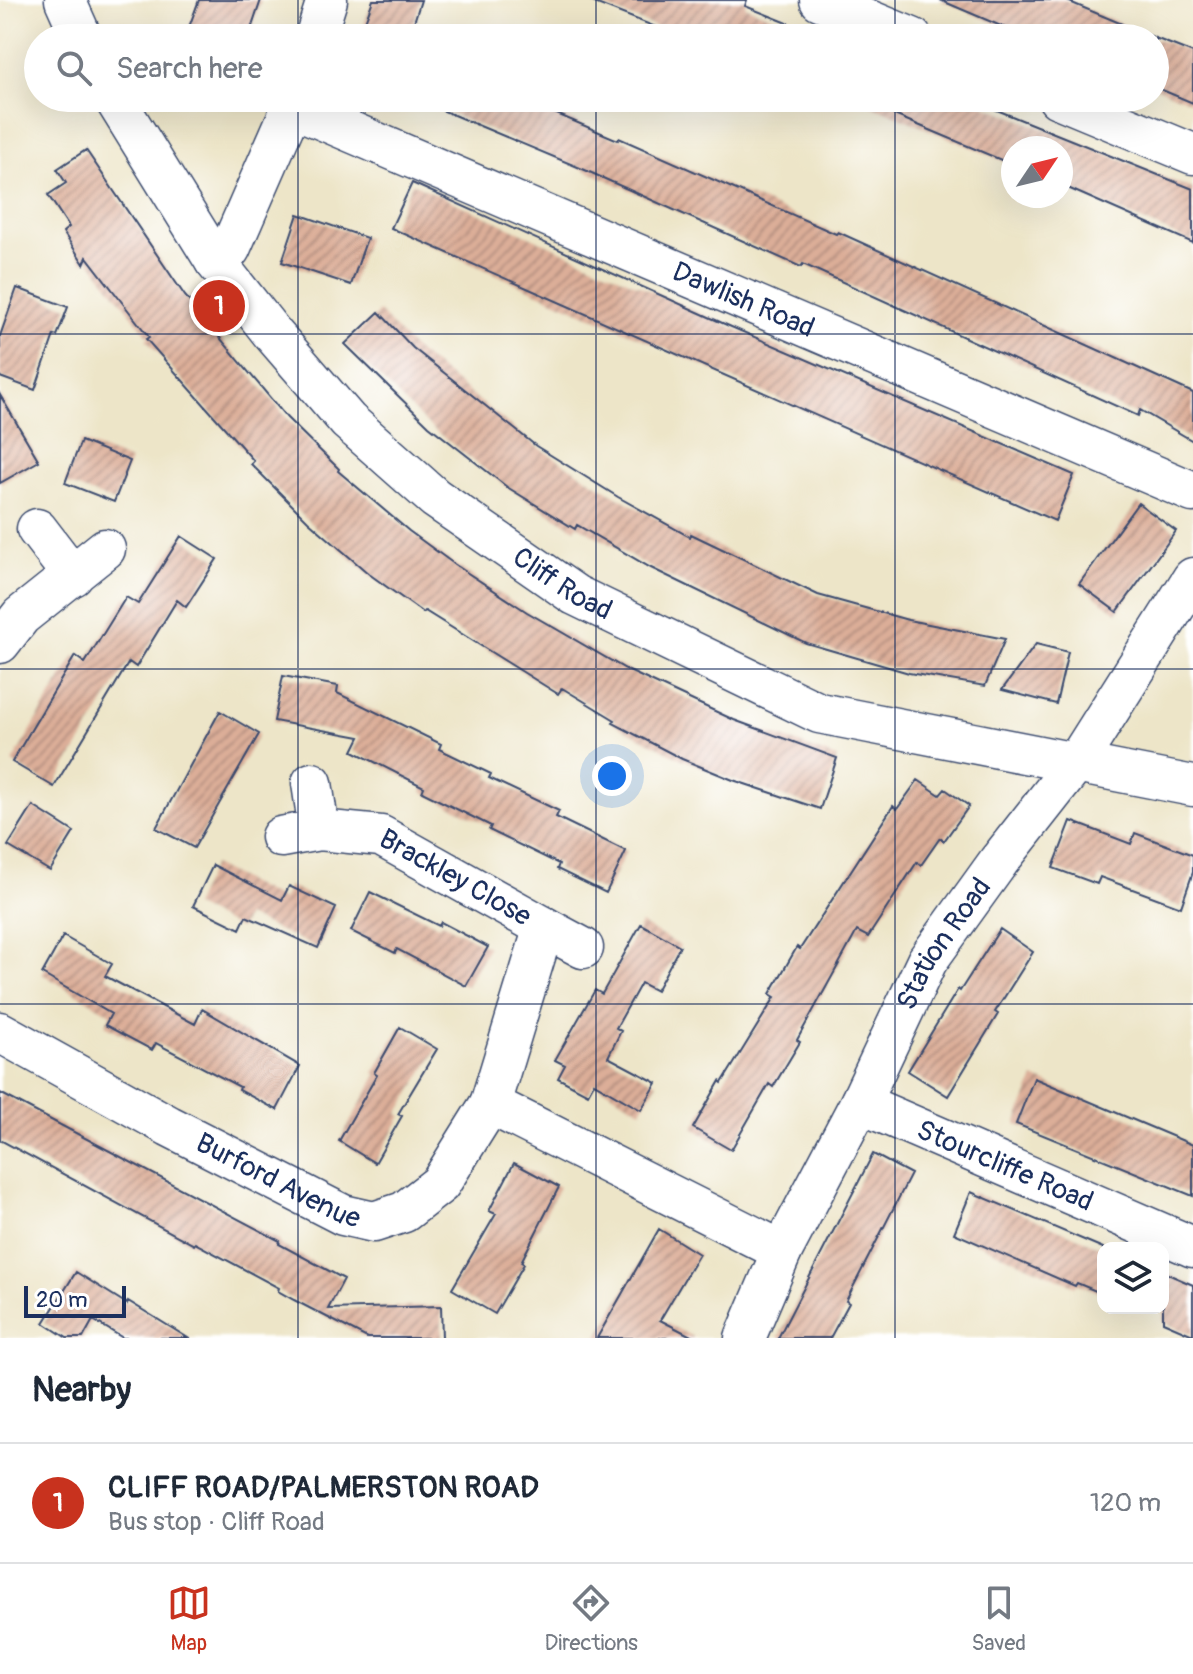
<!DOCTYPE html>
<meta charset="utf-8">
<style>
body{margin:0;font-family:Pangolin,sans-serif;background:#f6f6f7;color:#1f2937}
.controls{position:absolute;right:24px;bottom:24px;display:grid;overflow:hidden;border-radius:16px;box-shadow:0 8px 32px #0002}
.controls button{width:72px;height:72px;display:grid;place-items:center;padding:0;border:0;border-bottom:2px solid #e0e1e3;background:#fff;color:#1f2937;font:40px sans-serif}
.compass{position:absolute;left:1001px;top:136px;width:72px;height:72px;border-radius:50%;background:#fff;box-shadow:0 8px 32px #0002;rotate:55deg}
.scale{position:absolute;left:24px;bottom:20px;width:102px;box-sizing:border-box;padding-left:8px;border:4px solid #1b2f5e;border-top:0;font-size:22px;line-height:28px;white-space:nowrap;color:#1b2f5e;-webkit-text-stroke:6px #fff;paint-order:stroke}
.you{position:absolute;left:612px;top:776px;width:28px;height:28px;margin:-20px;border:6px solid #fff;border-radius:50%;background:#1a73e8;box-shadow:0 0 0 12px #1a73e833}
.badge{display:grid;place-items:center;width:52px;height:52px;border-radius:50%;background:#c8321e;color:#fff;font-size:26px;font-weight:700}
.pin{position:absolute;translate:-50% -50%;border:4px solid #fff;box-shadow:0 2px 8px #0006}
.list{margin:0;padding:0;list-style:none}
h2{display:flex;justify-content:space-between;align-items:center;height:104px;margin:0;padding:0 32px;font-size:34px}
h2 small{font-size:26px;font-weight:400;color:#747a83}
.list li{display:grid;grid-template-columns:52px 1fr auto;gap:24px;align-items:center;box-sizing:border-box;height:120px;padding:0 32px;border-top:2px solid #e0e1e3}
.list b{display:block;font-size:30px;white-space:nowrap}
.list p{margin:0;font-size:26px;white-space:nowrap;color:#747a83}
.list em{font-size:26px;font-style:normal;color:#747a83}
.icon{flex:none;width:44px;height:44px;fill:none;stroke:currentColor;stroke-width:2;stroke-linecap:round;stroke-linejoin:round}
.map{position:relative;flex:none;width:1193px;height:1338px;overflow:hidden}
.search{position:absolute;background:#fff;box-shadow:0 8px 32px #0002;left:24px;right:24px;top:24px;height:88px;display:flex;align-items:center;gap:20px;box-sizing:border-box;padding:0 28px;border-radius:44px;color:#747a83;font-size:30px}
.sheet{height:224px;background:#fff}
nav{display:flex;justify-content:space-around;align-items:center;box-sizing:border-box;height:112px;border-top:2px solid #e0e1e3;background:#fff;font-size:22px;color:#747a83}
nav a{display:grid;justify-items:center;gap:4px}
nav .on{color:#c8321e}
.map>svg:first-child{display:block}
</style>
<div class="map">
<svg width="1193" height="1338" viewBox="0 0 1193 1338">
<defs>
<pattern id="building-hatch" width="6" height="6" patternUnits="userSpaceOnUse" patternTransform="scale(2)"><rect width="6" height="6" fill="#dcae98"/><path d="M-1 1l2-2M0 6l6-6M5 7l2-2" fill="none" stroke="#b28e7f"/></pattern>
</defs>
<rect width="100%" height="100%" fill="#fff"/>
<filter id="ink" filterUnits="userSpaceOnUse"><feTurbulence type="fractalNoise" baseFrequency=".0125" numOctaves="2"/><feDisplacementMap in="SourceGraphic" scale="16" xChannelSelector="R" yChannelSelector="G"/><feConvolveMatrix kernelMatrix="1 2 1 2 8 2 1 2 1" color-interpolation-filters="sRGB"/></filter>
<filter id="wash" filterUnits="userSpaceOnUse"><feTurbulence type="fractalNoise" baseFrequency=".006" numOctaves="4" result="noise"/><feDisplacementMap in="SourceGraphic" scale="32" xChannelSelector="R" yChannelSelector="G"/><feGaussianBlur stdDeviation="1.8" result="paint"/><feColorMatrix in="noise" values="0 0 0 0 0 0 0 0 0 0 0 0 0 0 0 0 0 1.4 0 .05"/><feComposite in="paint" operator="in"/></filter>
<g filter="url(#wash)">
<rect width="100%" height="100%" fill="#ede5c8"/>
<g id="blocks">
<path fill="url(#building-hatch)" d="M199 0H261L248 38H185Z
M373 0H421L409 38H359Z
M593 0H747L745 6 820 36 657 38 661 29 592 2Z
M940 0H1065L1153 37 1029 38Z
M1155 38 1193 53V103L1155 87Z
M413 98H519L618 140 619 138 836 234 838 232 1193 393V441L1140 410 1138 416 803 264 801 267 585 170Z
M854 98H967L1193 189V243L1061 185V148H1013V165Z
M86 150 185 296 287 418 339 469 338 471 409 531 454 564 527 612 629 671 734 720 837 758 820 809 733 780 682 759 613 723 615 720 562 688 558 694 425 611 423 613 369 574 308 521 251 464 254 461 146 339 149 337 121 301 87 257 84 264 63 232 69 227 48 195 66 183 57 169Z
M412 183 729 326 1074 475 1055 521 391 228Z
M298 214 367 238 351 285 282 262Z
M17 288 68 307 57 336 54 335 35 390 0 377V336Z
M379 312 413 348 536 446 618 497 690 537 691 534 818 595 908 620 1005 639 985 686 909 673 806 643 651 568 577 525 575 529 507 487 429 426 345 344Z
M0 395 39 461 0 483Z
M81 441 130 461 114 502 65 483Z
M1138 503 1176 531 1117 612 1079 584Z
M181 536 217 559 186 607 177 600 136 667 129 662 54 787 12 762 75 656 85 663 126 597 138 604Z
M1036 644 1068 652 1056 704 1002 690Z
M283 676 338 686 337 693 441 744 439 749 491 774 489 778 559 811 556 817 626 851 606 893 557 869 559 864 489 830 491 826 422 792 424 787 353 751 360 737 274 721Z
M220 711 259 734 194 848 156 828Z
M918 780 940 795 945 789 969 806 944 841 940 838 921 865 917 862 868 937 857 931 797 1040 800 1042 773 1087 769 1084 731 1150 693 1128 720 1081 722 1083 775 997 770 994 797 947 800 949 893 806 897 809Z
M33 806 74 832 50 871 8 846Z
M1071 821 1131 844 1135 833 1193 855V872L1181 907 1100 877 1097 884 1053 868Z
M213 865 282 900 289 886 336 908 318 948 246 916 240 929 193 906Z
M370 892 439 926 441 922 488 947 466 986 397 949 395 953 351 931Z
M641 924 680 946 656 991 641 983 616 1028 621 1031 608 1057 657 1083 641 1110 594 1083 588 1094 558 1078 565 1065 555 1060 595 990 602 994Z
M1000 929 1033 952 995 1012 998 1014 948 1096 908 1071 958 989 960 991Z
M63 936 112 964 105 976 195 1024 202 1009 300 1066 277 1110 239 1090 240 1087 156 1043 152 1050 105 1025 111 1014 42 974Z
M400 1027 437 1049 398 1114 402 1116 375 1163 339 1141 377 1075 374 1073Z
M1034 1078 1193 1145V1196L1016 1124Z
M0 1093 280 1241 279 1244 344 1279 328 1309 441 1306 442 1338H367L294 1300 278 1291 279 1288 195 1243 194 1245 0 1140Z
M873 1154 911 1174 846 1301 849 1303 830 1338H778Z
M514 1163 559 1187 521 1262 524 1264 495 1314 452 1289 496 1214 489 1211Z
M971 1192 1103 1248V1294L1077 1283 1075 1286 954 1233Z
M659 1229 699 1254 660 1320 695 1338H597Z
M76 1272 127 1304 128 1301 188 1338H123L93 1320 83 1338H67L44 1323Z
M1163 1272 1193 1285V1335L1163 1322Z"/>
</g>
</g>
<g filter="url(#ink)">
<use href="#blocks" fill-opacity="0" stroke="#3a4a6e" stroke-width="2"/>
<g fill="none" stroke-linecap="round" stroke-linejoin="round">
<g stroke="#3a4a6e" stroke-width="43">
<g id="minor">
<path d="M65 0 82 38"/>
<path d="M820 0 912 38"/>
<path d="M315 38 327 0"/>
<path id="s1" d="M114 98 215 261 272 333 348 421 435 498 575 595 819 713 1193 786"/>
<path d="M1058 98 1193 154"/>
<path id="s2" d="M293 107 1193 492"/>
<path d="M215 261 230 249 296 98"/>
<path d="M37 529 73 576"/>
<path d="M0 643 21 616 105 549"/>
<path d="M312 783 319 830"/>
<path id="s3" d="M281 837 319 830 381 836 544 927 490 1104"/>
<path d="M544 927 583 948"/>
<path id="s4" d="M0 1032 169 1126 343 1215 374 1222 404 1212 440 1184 490 1104 782 1251"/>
<path id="s5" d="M860 1103 1193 1247"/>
<path id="s6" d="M745 1338 782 1251 860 1103 927 961 999 861 1076 763 1193 578"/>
</g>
</g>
<use href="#minor" stroke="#fff" stroke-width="40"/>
</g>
</g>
<path fill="none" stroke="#1b2f5e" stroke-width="2" stroke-opacity="0.55" d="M298 0V38M596 0V38M895 0V38M298 98V1338M596 98V1338M895 98V1338M0 334H1193M0 669H1193M0 1004H1193"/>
<g text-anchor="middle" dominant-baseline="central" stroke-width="6" stroke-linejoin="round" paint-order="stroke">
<g font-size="28" fill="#1b2f5e" stroke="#fff">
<text stroke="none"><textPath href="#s2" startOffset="490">Dawlish Road</textPath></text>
<text stroke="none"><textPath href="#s1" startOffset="670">Cliff Road</textPath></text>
<text stroke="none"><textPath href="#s3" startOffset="186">Brackley Close</textPath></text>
<text stroke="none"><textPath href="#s6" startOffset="442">Station Road</textPath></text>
<text stroke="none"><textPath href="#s5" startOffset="158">Stourcliffe Road</textPath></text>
<text stroke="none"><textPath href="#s4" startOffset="316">Burford Avenue</textPath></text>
</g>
</g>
</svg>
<div class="controls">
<button><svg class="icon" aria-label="layers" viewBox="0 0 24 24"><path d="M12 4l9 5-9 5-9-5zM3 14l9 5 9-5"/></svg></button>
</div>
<svg class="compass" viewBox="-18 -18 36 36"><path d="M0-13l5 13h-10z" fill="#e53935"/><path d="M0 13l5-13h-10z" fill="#747a83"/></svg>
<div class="scale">20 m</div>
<div class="you"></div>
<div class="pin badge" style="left:219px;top:306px">1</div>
<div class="search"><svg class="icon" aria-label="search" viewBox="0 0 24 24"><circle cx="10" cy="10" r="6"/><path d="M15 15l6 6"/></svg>Search here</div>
</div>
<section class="sheet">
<h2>Nearby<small></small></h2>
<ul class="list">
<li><span class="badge">1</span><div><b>CLIFF ROAD/PALMERSTON ROAD</b><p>Bus stop · Cliff Road</p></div><em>120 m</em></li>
</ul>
</section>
<nav>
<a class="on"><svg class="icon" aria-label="map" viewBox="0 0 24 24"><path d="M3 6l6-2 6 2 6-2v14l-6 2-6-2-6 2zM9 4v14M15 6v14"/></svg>Map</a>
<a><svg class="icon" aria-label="directions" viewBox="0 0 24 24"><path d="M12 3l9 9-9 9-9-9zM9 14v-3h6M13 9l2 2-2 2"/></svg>Directions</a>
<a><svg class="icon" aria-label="saved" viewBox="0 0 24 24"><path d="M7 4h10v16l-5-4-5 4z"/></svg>Saved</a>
</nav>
